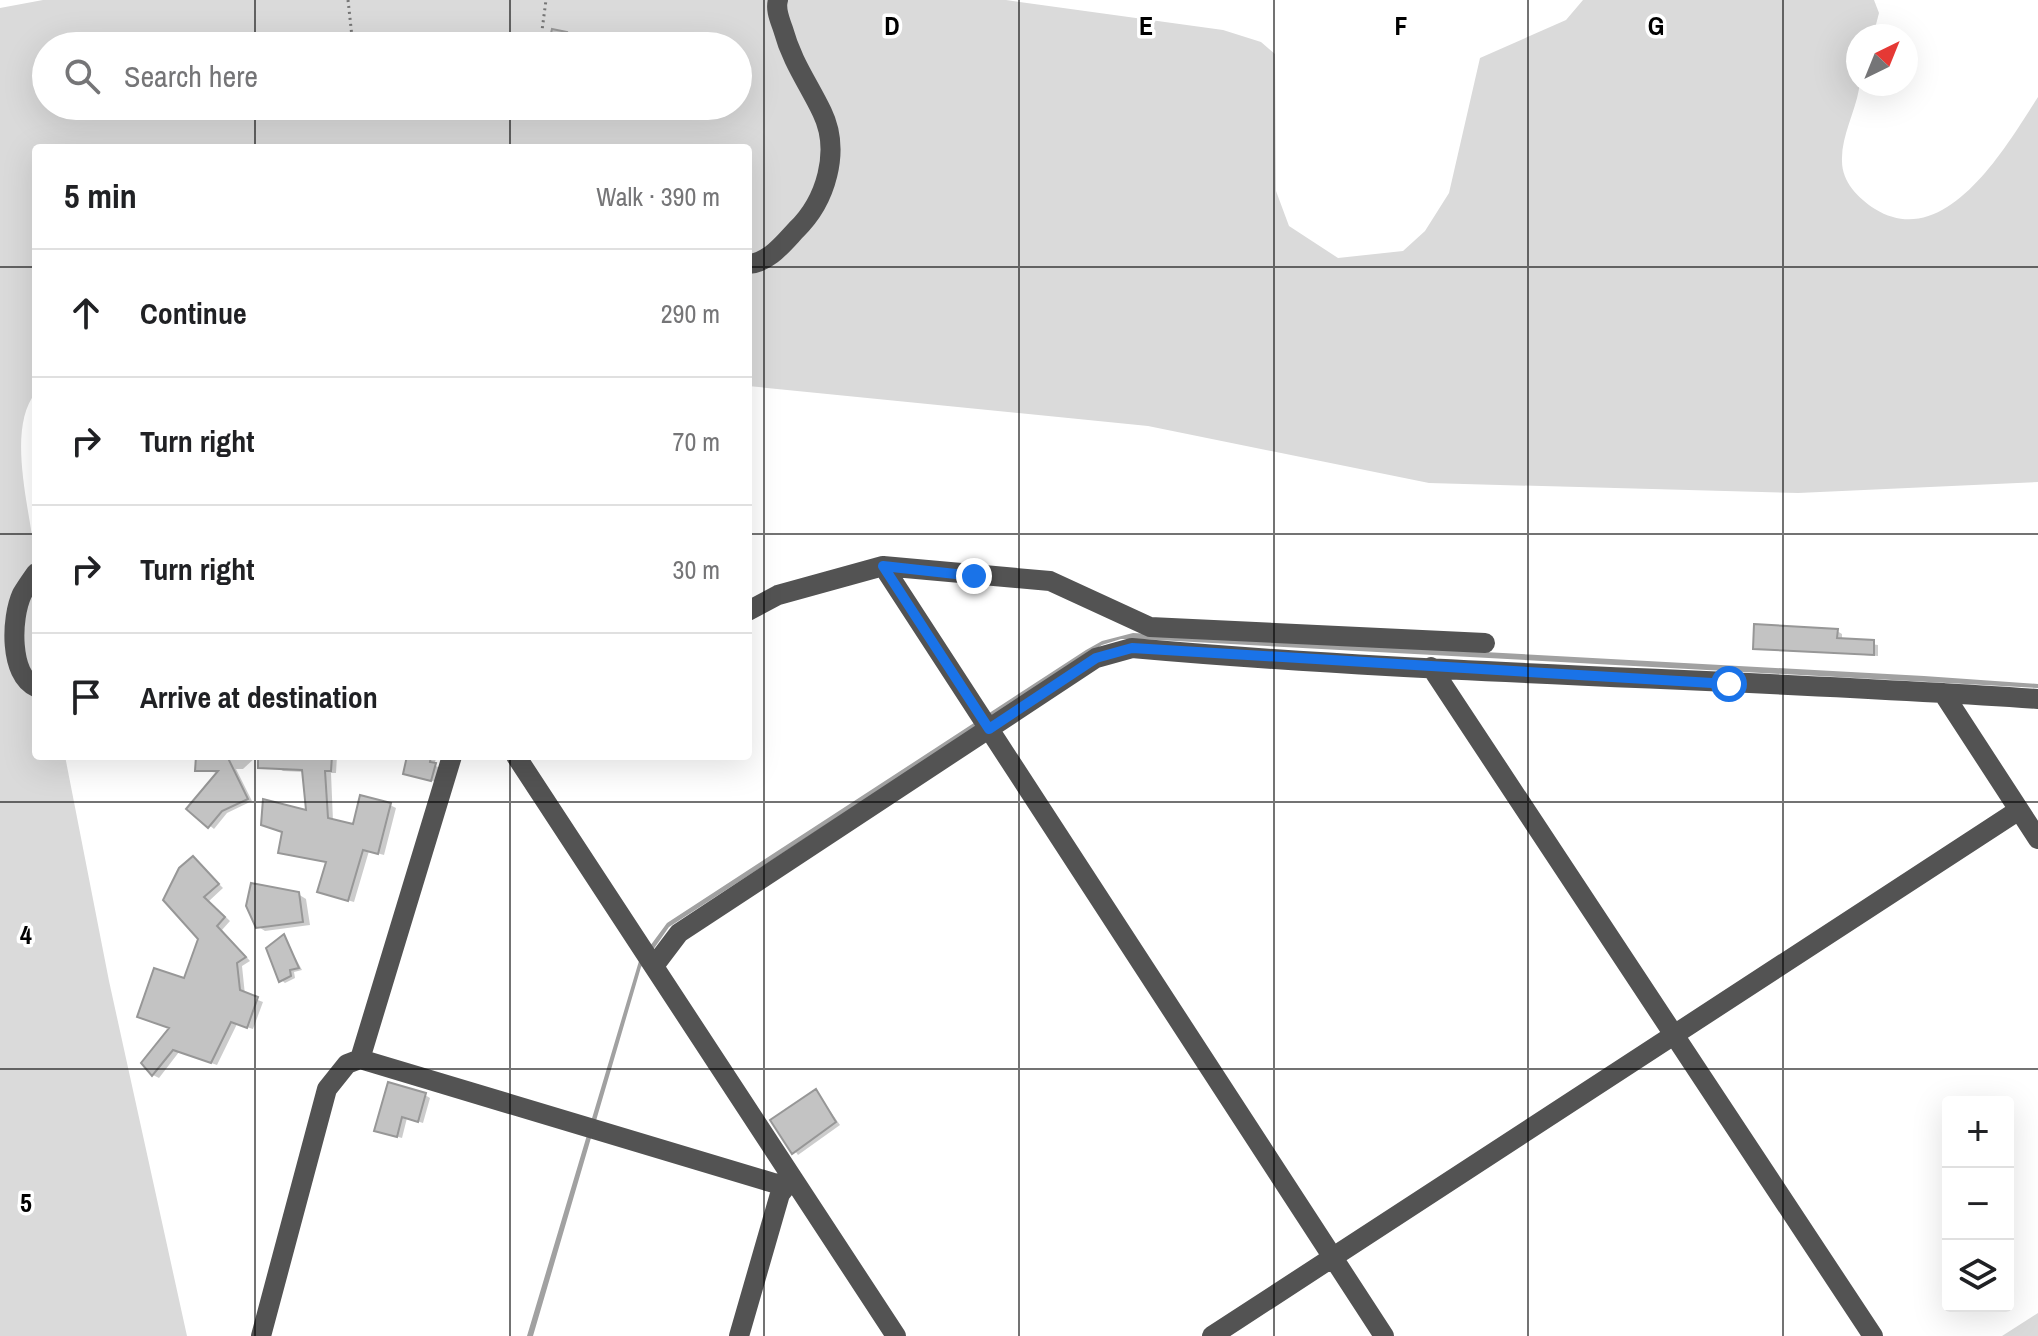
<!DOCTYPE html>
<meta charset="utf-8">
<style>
body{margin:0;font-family:"Archivo Narrow",sans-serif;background:#f6f6f6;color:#202124}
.controls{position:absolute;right:24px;bottom:24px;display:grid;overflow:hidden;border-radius:8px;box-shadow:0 8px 32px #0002}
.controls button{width:72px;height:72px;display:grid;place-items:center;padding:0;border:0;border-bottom:2px solid #e0e0e0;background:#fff;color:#202124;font:40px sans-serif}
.compass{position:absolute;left:1846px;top:24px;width:72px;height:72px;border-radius:50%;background:#fff;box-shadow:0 8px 32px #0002;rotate:43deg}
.stop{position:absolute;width:24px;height:24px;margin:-18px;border:6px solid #1a73e8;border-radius:50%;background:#fff}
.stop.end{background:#1a73e8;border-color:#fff;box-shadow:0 2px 8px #0008}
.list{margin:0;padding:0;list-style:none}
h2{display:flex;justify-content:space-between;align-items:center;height:104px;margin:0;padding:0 32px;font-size:34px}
h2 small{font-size:26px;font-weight:400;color:#757577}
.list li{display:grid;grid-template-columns:52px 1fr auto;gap:24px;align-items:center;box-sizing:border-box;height:128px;padding:0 32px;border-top:2px solid #e0e0e0}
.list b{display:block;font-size:30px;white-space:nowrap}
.list em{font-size:26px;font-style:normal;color:#757577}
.icon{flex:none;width:44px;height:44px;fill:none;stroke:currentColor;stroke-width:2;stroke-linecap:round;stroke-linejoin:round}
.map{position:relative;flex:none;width:2038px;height:1336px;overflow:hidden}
.search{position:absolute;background:#fff;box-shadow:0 8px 32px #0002;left:32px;top:32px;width:720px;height:88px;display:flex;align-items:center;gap:20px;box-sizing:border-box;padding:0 28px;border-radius:44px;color:#757577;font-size:30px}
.panel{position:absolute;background:#fff;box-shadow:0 8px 32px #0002;left:32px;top:144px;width:720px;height:616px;border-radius:8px}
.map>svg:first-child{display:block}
</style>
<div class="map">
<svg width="2038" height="1336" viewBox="0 0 2038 1336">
<rect width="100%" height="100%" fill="#fff"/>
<path fill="#dadada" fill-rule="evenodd" d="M43 0H1006L1223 30 1261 42 1275 54 1276 191 1289 226 1338 258 1403 251 1425 231 1449 193 1480 58 1566 20 1583 0H1874L1879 13 1873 36H1858C1858 53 1861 76 1859 89 1855 112 1841 137 1842 161 1842 182 1858 198 1875 209 1946 253 2007 145 2038 97V482L1798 493 1429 483 1148 426 748 386V148H36V392C3 433 35 523 36 572 38 633 36 695 36 756H65L109 981 187 1336H0V8ZM46 46H738V106H46Z
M2038 1313V1336H2002Z"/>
<path fill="#a1a1a1" d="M1133 633 1924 676 2038 684V688L1139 639H1121L1102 645 669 927 641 967 533 1336H527L639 961 667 923 1086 650 1102 641Z"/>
<path fill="#0003" d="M1837 631 1842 634V640L1878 645V656L1755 647Z
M198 756H257L243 769H236L252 801 227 813 214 829 189 809 219 773 198 770Z
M277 756H337L336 773H331L333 821 354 827 390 805 396 808 384 855 369 851 354 902 325 894 328 863 280 852 308 812 305 772 283 771 277 767Z
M409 756H437L434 765 440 768 436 782 410 775Z
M193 858 223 888 209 901 230 921 222 930 250 961 242 966 245 995 263 1002 253 1029 237 1024 217 1065 179 1052 159 1078 153 1075 200 939Z
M298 894 306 899 310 925 265 931 257 926Z
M284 937 302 970 294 972 295 978 285 983 281 980Z
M816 1091 840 1125 798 1155 773 1121Z
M425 1095 430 1098 423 1123 407 1118 402 1138 381 1132Z"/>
<path fill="#c3c3c3" stroke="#979797" stroke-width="2" d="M552 29 567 32 564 46H548Z
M1754 624 1838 629 1837 638 1874 640V655L1753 649Z
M196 756H227L248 799 222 811 208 828 186 809 218 771H195Z
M258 756H332L331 771H325L328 818 353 824 360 795 391 803 378 854 363 850 348 901 317 892 326 862 278 853 282 832 261 825 263 799 306 810 302 770 258 768Z
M407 756H431L430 762 436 763 431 781 403 774Z
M193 856 219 884 204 897 225 917 217 926 246 957 237 963 240 990 258 997 247 1028 231 1022 211 1063 173 1050 152 1076 141 1063 169 1028 137 1017 154 968 184 978 198 939 163 900 179 868Z
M251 883 299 892 303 922 256 928 246 906Z
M284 934 299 968 290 970 291 976 279 982 266 948Z
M388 1082 426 1093 418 1122 402 1117 397 1137 374 1131Z
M816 1089 836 1122 792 1154 770 1120Z"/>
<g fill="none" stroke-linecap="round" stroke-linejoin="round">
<path stroke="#757575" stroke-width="3" stroke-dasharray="2 4" stroke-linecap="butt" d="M348 0 353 46
M540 46 546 0"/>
<path stroke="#535353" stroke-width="20" d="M748 264C768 263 782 245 796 230 826 201 841 151 822 112 808 83 792 62 783 29 780 20 775 10 778 0
M883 566 1384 1336
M36 573C31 580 26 587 22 594 11 618 9 675 36 687
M748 611 778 595 883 566 1050 581 1150 627 1485 643
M1431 667 1873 1336
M1943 693 2038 839
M516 756 896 1336
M654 966 679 933 1096 658 1132 648C1434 675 1737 678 2038 699
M360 1059 452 756
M261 1336 327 1089 347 1064 360 1059 777 1184 792 1179
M739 1336 780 1194 792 1179
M1212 1336 2019 810"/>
</g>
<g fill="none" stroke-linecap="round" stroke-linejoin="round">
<path stroke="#1a73e8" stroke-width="10" d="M974 576 883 566 989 729 1096 658 1132 648 1729 684"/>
</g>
<path fill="none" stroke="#000" stroke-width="2" stroke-opacity="0.55" d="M255 0V46M510 0V46M764 0V1336M1019 0V1336M1274 0V1336M1528 0V1336M1783 0V1336M255 106V148M510 106V148M0 267H36M748 267H2038M0 534H36M748 534H2038M255 756V1336M510 756V1336M0 802H2038M0 1069H2038"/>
<g font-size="26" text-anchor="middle" font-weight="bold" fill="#000" stroke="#fff" stroke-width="7" stroke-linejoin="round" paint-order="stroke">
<text x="892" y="35">D</text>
<text x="1146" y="35">E</text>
<text x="1401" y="35">F</text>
<text x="1656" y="35">G</text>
<text x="26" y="944">4</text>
<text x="26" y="1212">5</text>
</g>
</svg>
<div class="controls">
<button>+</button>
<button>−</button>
<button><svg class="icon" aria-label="layers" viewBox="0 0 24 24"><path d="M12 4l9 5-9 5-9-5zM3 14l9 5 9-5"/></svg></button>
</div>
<svg class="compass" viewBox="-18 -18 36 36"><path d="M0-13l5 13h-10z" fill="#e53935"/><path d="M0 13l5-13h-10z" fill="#757577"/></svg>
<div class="stop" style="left:1729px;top:684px"></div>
<div class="stop end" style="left:974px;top:576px"></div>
<div class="search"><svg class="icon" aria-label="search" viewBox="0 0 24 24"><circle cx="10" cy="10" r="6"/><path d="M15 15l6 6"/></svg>Search here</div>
<section class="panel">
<h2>5 min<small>Walk · 390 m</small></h2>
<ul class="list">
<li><svg class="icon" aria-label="ahead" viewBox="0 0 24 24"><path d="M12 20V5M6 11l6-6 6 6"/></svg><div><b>Continue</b></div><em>290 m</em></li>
<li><svg class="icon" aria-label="right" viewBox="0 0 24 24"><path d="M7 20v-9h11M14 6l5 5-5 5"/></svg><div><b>Turn right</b></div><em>70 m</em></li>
<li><svg class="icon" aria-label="right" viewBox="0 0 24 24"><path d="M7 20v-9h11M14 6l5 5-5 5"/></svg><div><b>Turn right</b></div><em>30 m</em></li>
<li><svg class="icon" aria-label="arrive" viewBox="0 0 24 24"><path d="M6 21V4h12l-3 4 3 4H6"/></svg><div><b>Arrive at destination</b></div></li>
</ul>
</section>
</div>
